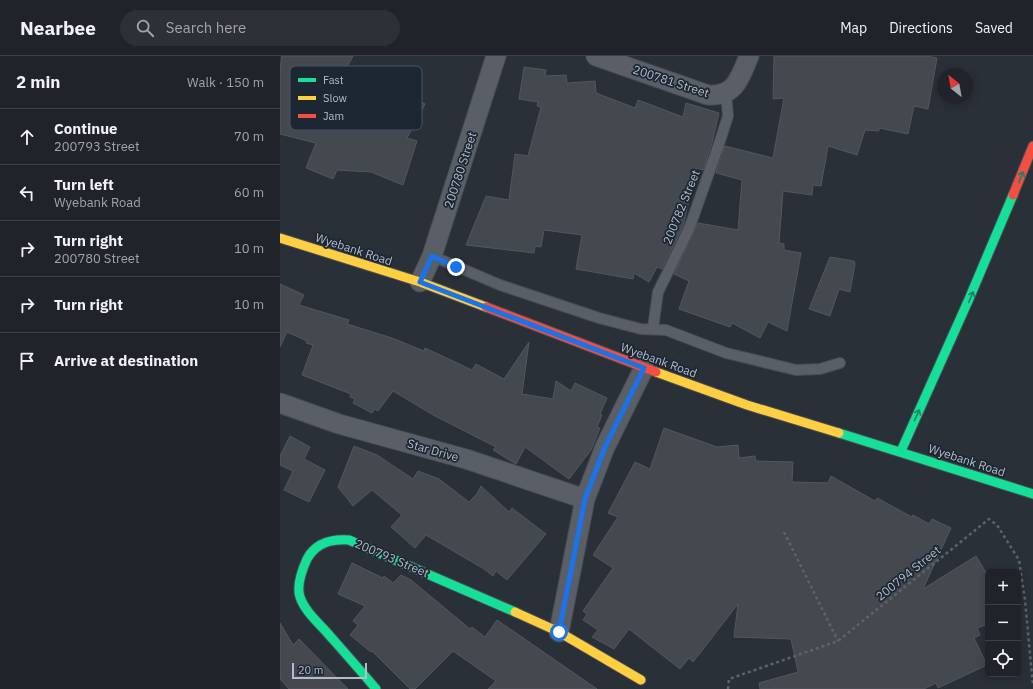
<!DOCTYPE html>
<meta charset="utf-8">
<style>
body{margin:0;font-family:"IBM Plex Sans",sans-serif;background:#2d3036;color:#f1f3f6}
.controls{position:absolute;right:12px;bottom:12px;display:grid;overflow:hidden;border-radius:6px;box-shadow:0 2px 10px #0003}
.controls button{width:36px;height:36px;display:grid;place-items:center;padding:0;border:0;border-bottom:1px solid #3d4147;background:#20242a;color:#f1f3f6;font:20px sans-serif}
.compass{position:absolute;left:657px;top:12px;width:36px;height:36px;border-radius:50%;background:#20242a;box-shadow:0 2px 10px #0003;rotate:329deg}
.scale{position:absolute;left:12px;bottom:10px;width:75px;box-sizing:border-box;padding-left:4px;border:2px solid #b4bcc9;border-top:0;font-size:11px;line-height:14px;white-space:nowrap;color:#b4bcc9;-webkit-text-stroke:3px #1d2633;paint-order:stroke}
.stop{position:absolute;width:12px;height:12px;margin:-9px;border:3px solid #1a73e8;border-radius:50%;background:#fff}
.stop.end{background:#1a73e8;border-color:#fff;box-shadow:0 1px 4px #0008}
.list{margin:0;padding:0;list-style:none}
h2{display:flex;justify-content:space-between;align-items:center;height:52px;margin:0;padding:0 16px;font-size:17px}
h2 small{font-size:13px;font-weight:400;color:#a2a4a8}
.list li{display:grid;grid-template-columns:26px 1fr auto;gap:12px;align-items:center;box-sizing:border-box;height:56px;padding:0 16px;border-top:1px solid #3d4147}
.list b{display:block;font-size:15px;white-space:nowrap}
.list p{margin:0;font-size:13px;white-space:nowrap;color:#a2a4a8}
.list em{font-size:13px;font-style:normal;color:#a2a4a8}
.icon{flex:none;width:22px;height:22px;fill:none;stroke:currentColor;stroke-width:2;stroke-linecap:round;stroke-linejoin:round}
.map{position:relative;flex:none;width:753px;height:633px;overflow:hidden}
header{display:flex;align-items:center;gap:24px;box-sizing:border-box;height:56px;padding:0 20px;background:#20242a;border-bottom:1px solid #3d4147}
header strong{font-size:19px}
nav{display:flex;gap:22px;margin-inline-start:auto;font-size:14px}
.search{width:280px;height:36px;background:#2d3036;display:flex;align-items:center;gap:10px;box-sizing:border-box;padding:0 14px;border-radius:22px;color:#a2a4a8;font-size:15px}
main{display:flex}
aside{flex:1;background:#20242a}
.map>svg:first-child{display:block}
</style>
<header>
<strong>Nearbee</strong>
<div class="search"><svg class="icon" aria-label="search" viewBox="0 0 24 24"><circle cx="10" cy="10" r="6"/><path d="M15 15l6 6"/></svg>Search here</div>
<nav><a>Map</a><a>Directions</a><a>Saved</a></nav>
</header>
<main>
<aside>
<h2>2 min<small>Walk · 150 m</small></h2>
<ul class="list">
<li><svg class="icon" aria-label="ahead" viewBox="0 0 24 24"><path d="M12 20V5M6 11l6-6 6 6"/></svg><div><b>Continue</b><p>200793 Street</p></div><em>70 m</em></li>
<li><svg class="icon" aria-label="left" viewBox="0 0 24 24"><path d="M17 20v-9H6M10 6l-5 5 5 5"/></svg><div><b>Turn left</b><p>Wyebank Road</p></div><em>60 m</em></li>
<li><svg class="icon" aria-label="right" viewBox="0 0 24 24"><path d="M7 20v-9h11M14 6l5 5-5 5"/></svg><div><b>Turn right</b><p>200780 Street</p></div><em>10 m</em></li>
<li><svg class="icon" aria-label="right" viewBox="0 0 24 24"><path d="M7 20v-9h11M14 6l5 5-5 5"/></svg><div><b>Turn right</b></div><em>10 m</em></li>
<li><svg class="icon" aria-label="arrive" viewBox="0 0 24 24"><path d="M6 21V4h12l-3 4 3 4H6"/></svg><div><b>Arrive at destination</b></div></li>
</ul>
</aside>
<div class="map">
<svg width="753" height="633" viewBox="0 0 753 633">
<rect width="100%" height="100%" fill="#2a3038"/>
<path fill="#444950" stroke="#52575f" d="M2 0H73L60 24 98 39 108 21 134 35 131 41 145 48 127 82 137 85 123 129 91 116 57 114 53 123 26 112 36 87 0 78V12Z
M494 0H647L657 2 648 53 634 50 628 78 599 72V75L585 74 577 99 548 90 541 130 533 129 532 139 503 135 499 187 504 188V194L521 197 507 275 488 266 480 282 452 267 450 271 399 253 409 225 394 218 418 167 458 174 462 124 436 117 445 90 493 102 504 42 493 43Z
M244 11 266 14 265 20 286 19 287 27 315 25 316 37 355 52 358 44 403 61 406 47 439 57 432 87 423 114 416 112 403 170 382 213 377 211 369 226 354 217 353 223 296 213 302 179 264 174 261 191 255 190 254 197 186 189 206 140 229 144 235 98 248 100 261 51 257 50 258 46 239 43Z
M550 201 574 205 575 208 570 236 559 233 550 260 529 253Z
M0 228 24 239 19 249 69 264 67 268 112 282 144 295 145 292 192 314 196 308 224 323 249 286 242 338 273 343 276 325 291 335 295 327 327 342 320 358 322 359 317 371 320 372 311 394 289 423 245 391 236 408 213 394 216 391 155 360 113 335 98 355 94 353 92 357 73 347 75 343 70 341 71 338 22 319 33 289 26 287 27 285 7 276 0 291Z
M384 372 437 391 458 389 459 402 475 400 476 405 513 406 512 426 548 427 551 420 595 445 597 442 632 461 633 459 649 468 652 463 671 472 643 533 696 500 708 520V568L697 572 700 579 694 582 707 609 658 632 656 627 644 633H480L479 627 518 616 511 583 454 581 458 548 413 606 409 602 400 613 349 573 334 593 312 581 318 574 303 564 307 558 303 555 333 512 313 499 338 461 328 457 355 406 370 413Z
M10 380 30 391 24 403 45 414 29 446 4 434 13 415 0 409V400Z
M74 390 97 399 133 423 138 415 159 423 189 446 197 438 201 430 229 456 232 452 266 478 227 524 216 515 213 520 204 513 146 479 135 492 111 471 122 459 92 434 73 450 58 431Z
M72 507 103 522 104 520 113 527 121 519 131 524 190 573 192 571 205 581 217 564 317 633H208L216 625 173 595 135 633H130L92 595 91 596 70 579 78 569 73 565 85 550 58 538Z
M0 567 13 589 19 583 68 633H9L0 623Z"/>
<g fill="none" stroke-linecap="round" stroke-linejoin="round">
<g stroke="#484c53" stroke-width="12">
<path id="lane" d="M152 200 220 229 319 262 361 273 386 274 446 297 516 314 540 313 560 307
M373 272 378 236 409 173 438 91 448 60 446 38"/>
</g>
<g stroke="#484c53" stroke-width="21">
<path id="street" d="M316 0 428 39C455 41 460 22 469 0
M140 226 152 200 216 0
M0 347 59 368 186 403 305 443
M279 576 305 443 325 391 364 312"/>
</g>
<g stroke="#484c53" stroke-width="11">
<path id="fast" d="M559 377 753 438
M621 395 689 243 733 139
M96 633C81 615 65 597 50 580 40 568 25 556 20 541 16 529 22 514 27 503 36 486 52 483 69 484L235 556"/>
</g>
<g stroke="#484c53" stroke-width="11">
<path id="slow" d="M0 182 140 226 206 251
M376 316 467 349 559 377
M235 556 279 576 361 624"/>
</g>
<g stroke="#484c53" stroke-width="11">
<path id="jam" d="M733 139 753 90
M206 251 376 316"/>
</g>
<path stroke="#5d636a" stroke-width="2.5" stroke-dasharray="3 3" stroke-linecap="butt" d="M504 476 558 585
M448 633 449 623 558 585 709 463 717 469 739 504 745 544 753 630"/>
<use href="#lane" stroke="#5a5e66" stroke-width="10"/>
<use href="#street" stroke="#5a5e66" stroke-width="19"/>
<use href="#fast" stroke="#16e098" stroke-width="9"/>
<use href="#slow" stroke="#ffcf43" stroke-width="9"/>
<use href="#jam" stroke="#f24e42" stroke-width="9"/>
</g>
<defs><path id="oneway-shaft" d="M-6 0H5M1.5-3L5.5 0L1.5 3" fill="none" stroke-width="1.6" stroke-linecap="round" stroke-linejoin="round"/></defs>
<g stroke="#1a8366">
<use href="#oneway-shaft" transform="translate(741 121) rotate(-69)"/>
<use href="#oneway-shaft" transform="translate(691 241) rotate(-67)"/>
<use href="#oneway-shaft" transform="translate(637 359) rotate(-66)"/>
</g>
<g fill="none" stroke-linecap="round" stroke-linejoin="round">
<path stroke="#1a73e8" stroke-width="5" d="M176 211 152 200 140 226 364 312 325 391 305 443 279 576"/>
</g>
<g text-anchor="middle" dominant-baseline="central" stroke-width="3.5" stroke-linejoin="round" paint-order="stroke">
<g font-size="12" fill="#b4bcc9" stroke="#1d2633">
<text transform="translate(391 25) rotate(18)">200781 Street</text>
<text transform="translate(180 114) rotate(-72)">200780 Street</text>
<text transform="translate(401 151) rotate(-68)">200782 Street</text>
<text transform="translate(74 193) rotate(18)">Wyebank Road</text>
<text transform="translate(379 304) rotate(20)">Wyebank Road</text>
<text transform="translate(153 394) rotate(16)">Star Drive</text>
<text transform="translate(687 404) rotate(18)">Wyebank Road</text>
<text transform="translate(112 502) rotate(23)">200793 Street</text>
<text transform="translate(628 517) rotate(-39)">200794 Street</text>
</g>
</g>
<rect x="10" y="10" width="132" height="64" rx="6" fill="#1d2633" stroke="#4a5360" stroke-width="1"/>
<rect x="18" y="22" width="18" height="4" fill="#16e098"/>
<rect x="18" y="40" width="18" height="4" fill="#ffcf43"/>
<rect x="18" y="58" width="18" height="4" fill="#f24e42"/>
<g font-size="11" fill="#b4bcc9">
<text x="43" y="28">Fast</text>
<text x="43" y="46">Slow</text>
<text x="43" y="64">Jam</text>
</g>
</svg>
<div class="controls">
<button>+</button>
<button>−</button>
<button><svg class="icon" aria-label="locate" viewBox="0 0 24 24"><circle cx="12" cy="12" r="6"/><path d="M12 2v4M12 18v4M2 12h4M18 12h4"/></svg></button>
</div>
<svg class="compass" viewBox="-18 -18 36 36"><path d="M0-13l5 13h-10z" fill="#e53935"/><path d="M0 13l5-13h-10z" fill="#a2a4a8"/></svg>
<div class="scale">20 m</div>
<div class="stop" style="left:279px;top:576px"></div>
<div class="stop end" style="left:176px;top:211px"></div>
</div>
</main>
